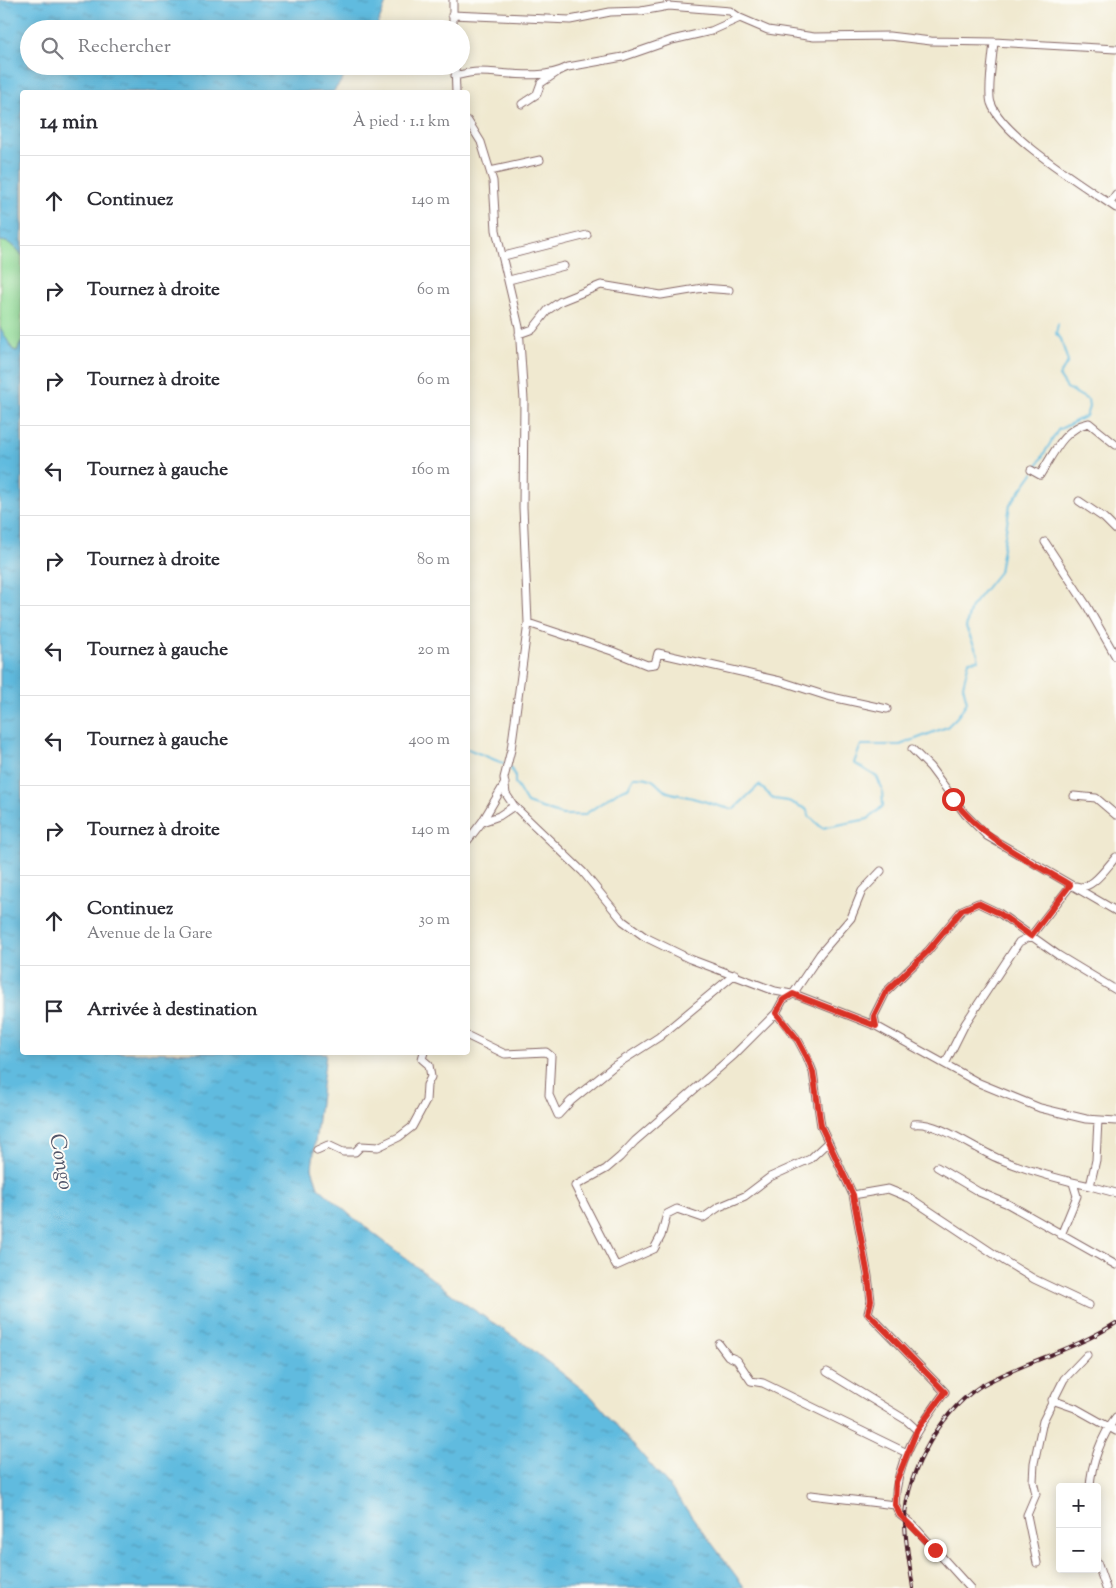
<!DOCTYPE html>
<html lang="fr">
<meta charset="utf-8">
<style>
body{margin:0;font-family:"Sorts Mill Goudy",serif;background:#f2f2f3;color:#2b2b33}
.controls{position:absolute;right:15px;bottom:15px;display:grid;overflow:hidden;border-radius:5px;box-shadow:0 2px 12px #0003}
.controls button{width:45px;height:45px;display:grid;place-items:center;padding:0;border:0;border-bottom:1px solid #e1e1e2;background:#fff;color:#2b2b33;font:25px sans-serif}
.stop{position:absolute;width:15px;height:15px;margin:-11px;border:4px solid #d93025;border-radius:50%;background:#fff}
.stop.end{background:#d93025;border-color:#fff;box-shadow:0 1px 5px #0008}
.list{margin:0;padding:0;list-style:none}
h2{display:flex;justify-content:space-between;align-items:center;height:65px;margin:0;padding:0 20px;font-size:21px}
h2 small{font-size:16px;font-weight:400;color:#7c7c81}
.list li{display:grid;grid-template-columns:32px 1fr auto;gap:15px;align-items:center;box-sizing:border-box;height:90px;padding:0 20px;border-top:1px solid #e1e1e2}
.list b{display:block;font-size:19px;white-space:nowrap}
.list p{margin:0;font-size:16px;white-space:nowrap;color:#7c7c81}
.list em{font-size:16px;font-style:normal;color:#7c7c81}
.icon{flex:none;width:28px;height:28px;fill:none;stroke:currentColor;stroke-width:2;stroke-linecap:round;stroke-linejoin:round}
.map{position:relative;flex:none;width:1116px;height:1588px;overflow:hidden}
.search{position:absolute;background:#fff;box-shadow:0 2px 12px #0003;left:20px;top:20px;width:450px;height:55px;display:flex;align-items:center;gap:12px;box-sizing:border-box;padding:0 18px;border-radius:28px;color:#7c7c81;font-size:19px}
.panel{position:absolute;background:#fff;box-shadow:0 2px 12px #0003;left:20px;top:90px;width:450px;height:965px;border-radius:5px}
.map>svg:first-child{display:block}
</style>
<div class="map">
<svg width="1116" height="1588" viewBox="0 0 1116 1588">
<defs>
<pattern id="water-ripples" width="26" height="14" patternUnits="userSpaceOnUse" patternTransform="scale(1.25)"><rect width="26" height="14" fill="#61bbdf"/><path d="M2 4q2-2 4 0t4 0M15 11q2-2 4 0t4 0" fill="none" stroke="#5297b5"/></pattern>
</defs>
<rect width="100%" height="100%" fill="#fdfcf7"/>
<filter id="ink" filterUnits="userSpaceOnUse"><feTurbulence type="fractalNoise" baseFrequency=".02" numOctaves="2"/><feDisplacementMap in="SourceGraphic" scale="10" xChannelSelector="R" yChannelSelector="G"/><feConvolveMatrix kernelMatrix="1 2 1 2 8 2 1 2 1" color-interpolation-filters="sRGB"/></filter>
<filter id="wash" filterUnits="userSpaceOnUse"><feTurbulence type="fractalNoise" baseFrequency=".0096" numOctaves="4" result="noise"/><feDisplacementMap in="SourceGraphic" scale="20" xChannelSelector="R" yChannelSelector="G"/><feGaussianBlur stdDeviation="1.12" result="paint"/><feColorMatrix in="noise" values="0 0 0 0 0 0 0 0 0 0 0 0 0 0 0 0 0 1.4 0 .05"/><feComposite in="paint" operator="in"/></filter>
<g filter="url(#wash)">
<rect width="100%" height="100%" fill="#f0e9d0"/>
<path fill="#92dc98" stroke="#6e7e62" d="M0 241C9 241 18 248 22 256V341L17 351 13 350 6 340 0 327Z"/>
<path fill="url(#water-ripples)" stroke="#566d85" d="M0 0H387L376 29H29V66H353L333 92H22V256C18 248 9 241 0 241Z
M0 327 13 350 17 351 22 341V1052L326 1053 312 1168 318 1187 350 1215 458 1299 530 1348 591 1396 670 1487 745 1588H0Z"/>
<g fill="none" stroke-linecap="round" stroke-linejoin="round">
<path stroke="#61bbdf" stroke-width="2" d="M1035 469 1058 430 1086 416 1089 407 1088 400 1067 388 1059 376 1068 362 1061 339 1056 334 1058 324
M468 749 505 764
M510 767 515 776V783L527 803 562 815H584L619 791 628 788 634 777C660 776 654 787 668 792 677 795 687 796 696 799 709 802 720 808 734 809L759 785 774 799 788 801 806 809 810 817 822 828 868 819 883 806 882 789 877 777 854 763 861 745H900L947 727 958 716 967 702 963 686 969 661 978 660V654L966 628 968 618 971 607 999 572 1010 505 1033 473"/>
</g>
</g>
<g filter="url(#ink)">
<g fill="none" stroke-linecap="round" stroke-linejoin="round">
<g stroke="#846665" stroke-width="9">
<path id="minor" d="M453 0V29
M452 15 570 20 610 12 641 11 669 6 730 11 740 18
M994 42C993 55 987 92 991 103 1002 136 1086 187 1116 208
M455 66 456 92
M455 76C463 74 471 72 478 72 507 72 541 81 568 67L623 57 672 40 711 31 740 18 768 30 814 37 889 36 931 41 994 42 1116 49
M522 104 537 94 541 83 556 73
M468 121 481 142 493 181 496 230 519 327 524 400 523 507 528 623 511 750 504 778 506 794 514 806 583 872 623 921 645 937 690 959 775 991 797 995 876 1026 979 1083 1040 1108 1086 1119 1116 1121
M490 171 540 160
M1110 203 1116 194
M504 256 587 235
M509 280 564 266
M519 334 533 329 548 310 561 301 601 285 661 295 703 288 729 290
M1031 470 1040 475C1053 455 1063 428 1089 423L1116 445
M1079 501 1104 518 1116 530
M1045 542 1087 606 1116 657
M528 623 612 651 647 665 655 664 658 653 780 681 827 696 887 709
M912 749 930 767 965 814 987 836 1116 911
M1074 796 1096 798 1116 815
M482 822 499 816 514 806
M468 840 482 822 505 783
M1076 886C1091 892 1106 868 1116 857
M776 1013 798 1040 807 1057 813 1072 821 1126 853 1195 868 1276 871 1301 868 1313 945 1392C919 1428 896 1459 895 1505
M876 1026 874 1016 886 992 928 951 962 910 978 903 999 913 1058 955 1116 990
M468 1036 505 1054 546 1052 551 1056 549 1095 558 1115 571 1101 614 1066 659 1037 735 974
M945 1064 965 1024 1019 942 1031 936 1071 885
M1098 1120 1096 1160 1090 1186 1116 1193
M914 1124C939 1121 977 1151 1002 1160 1030 1171 1061 1180 1090 1186
M827 1143 810 1159 770 1177 745 1196 719 1207 703 1218 677 1209 667 1214 661 1236 654 1249 616 1266 575 1186 606 1169 620 1157 635 1141 734 1055 776 1013 783 1000 793 994 820 954 851 918 862 891 881 871
M317 1150 328 1145 343 1152H355L361 1146 378 1147 399 1137 412 1127 426 1101 427 1085 431 1077 429 1065 422 1059 424 1052
M937 1167 979 1192 1008 1204 1116 1265
M853 1195 888 1189 910 1198 1006 1262 1034 1279 1089 1305
M1061 1235 1077 1196 1073 1183
M719 1344 728 1356 737 1360 751 1381 763 1383 907 1453
M827 1372 906 1420 917 1430
M1052 1400 1075 1408 1116 1431
M1090 1487C1091 1464 1102 1435 1116 1417
M811 1495 895 1505 900 1515 913 1525 970 1588
M1097 1562 1106 1588
M1037 1563 1027 1515 1036 1494 1033 1481 1034 1463 1043 1421 1064 1379 1087 1355"/>
</g>
<use href="#minor" stroke="#fff" stroke-width="7"/>
<g stroke="#4a1f2b" stroke-width="4">
<path id="rail" d="M913 1588C910 1566 905 1542 905 1520 905 1472 945 1403 988 1382 1030 1360 1076 1349 1116 1323"/>
</g>
<use href="#rail" stroke="#fdfcf7" stroke-width="2" stroke-dasharray="5.5" stroke-linecap="butt"/>
</g>
</g>
<g fill="none" stroke-linecap="round" stroke-linejoin="round" filter="url(#ink)">
<path stroke="#d93025" stroke-width="6" d="M935 1550 900 1515 895 1505 896 1482 917 1430 945 1392 868 1313 871 1301 868 1276 853 1195 821 1126 813 1072 807 1057 798 1040 776 1013 783 1000 793 994 876 1026 874 1016 886 992 928 951 962 910 978 903 999 913 1031 936 1070 885C1027 859 984 841 953 799"/>
</g>
<g text-anchor="middle" dominant-baseline="central" stroke-width="4" stroke-linejoin="round" paint-order="stroke">
<g font-size="22" font-style="italic" fill="#52566a" stroke="#fdfcf7">
<text transform="translate(60 1162) rotate(80)">Congo</text>
</g>
</g>
</svg>
<div class="controls">
<button>+</button>
<button>−</button>
</div>
<div class="stop" style="left:953px;top:799px"></div>
<div class="stop end" style="left:935px;top:1550px"></div>
<div class="search"><svg class="icon" aria-label="search" viewBox="0 0 24 24"><circle cx="10" cy="10" r="6"/><path d="M15 15l6 6"/></svg>Rechercher</div>
<section class="panel">
<h2>14 min<small>À pied · 1.1 km</small></h2>
<ul class="list">
<li><svg class="icon" aria-label="ahead" viewBox="0 0 24 24"><path d="M12 20V5M6 11l6-6 6 6"/></svg><div><b>Continuez</b></div><em>140 m</em></li>
<li><svg class="icon" aria-label="right" viewBox="0 0 24 24"><path d="M7 20v-9h11M14 6l5 5-5 5"/></svg><div><b>Tournez à droite</b></div><em>60 m</em></li>
<li><svg class="icon" aria-label="right" viewBox="0 0 24 24"><path d="M7 20v-9h11M14 6l5 5-5 5"/></svg><div><b>Tournez à droite</b></div><em>60 m</em></li>
<li><svg class="icon" aria-label="left" viewBox="0 0 24 24"><path d="M17 20v-9H6M10 6l-5 5 5 5"/></svg><div><b>Tournez à gauche</b></div><em>160 m</em></li>
<li><svg class="icon" aria-label="right" viewBox="0 0 24 24"><path d="M7 20v-9h11M14 6l5 5-5 5"/></svg><div><b>Tournez à droite</b></div><em>80 m</em></li>
<li><svg class="icon" aria-label="left" viewBox="0 0 24 24"><path d="M17 20v-9H6M10 6l-5 5 5 5"/></svg><div><b>Tournez à gauche</b></div><em>20 m</em></li>
<li><svg class="icon" aria-label="left" viewBox="0 0 24 24"><path d="M17 20v-9H6M10 6l-5 5 5 5"/></svg><div><b>Tournez à gauche</b></div><em>400 m</em></li>
<li><svg class="icon" aria-label="right" viewBox="0 0 24 24"><path d="M7 20v-9h11M14 6l5 5-5 5"/></svg><div><b>Tournez à droite</b></div><em>140 m</em></li>
<li><svg class="icon" aria-label="ahead" viewBox="0 0 24 24"><path d="M12 20V5M6 11l6-6 6 6"/></svg><div><b>Continuez</b><p>Avenue de la Gare</p></div><em>30 m</em></li>
<li><svg class="icon" aria-label="arrive" viewBox="0 0 24 24"><path d="M6 21V4h12l-3 4 3 4H6"/></svg><div><b>Arrivée à destination</b></div></li>
</ul>
</section>
</div>
